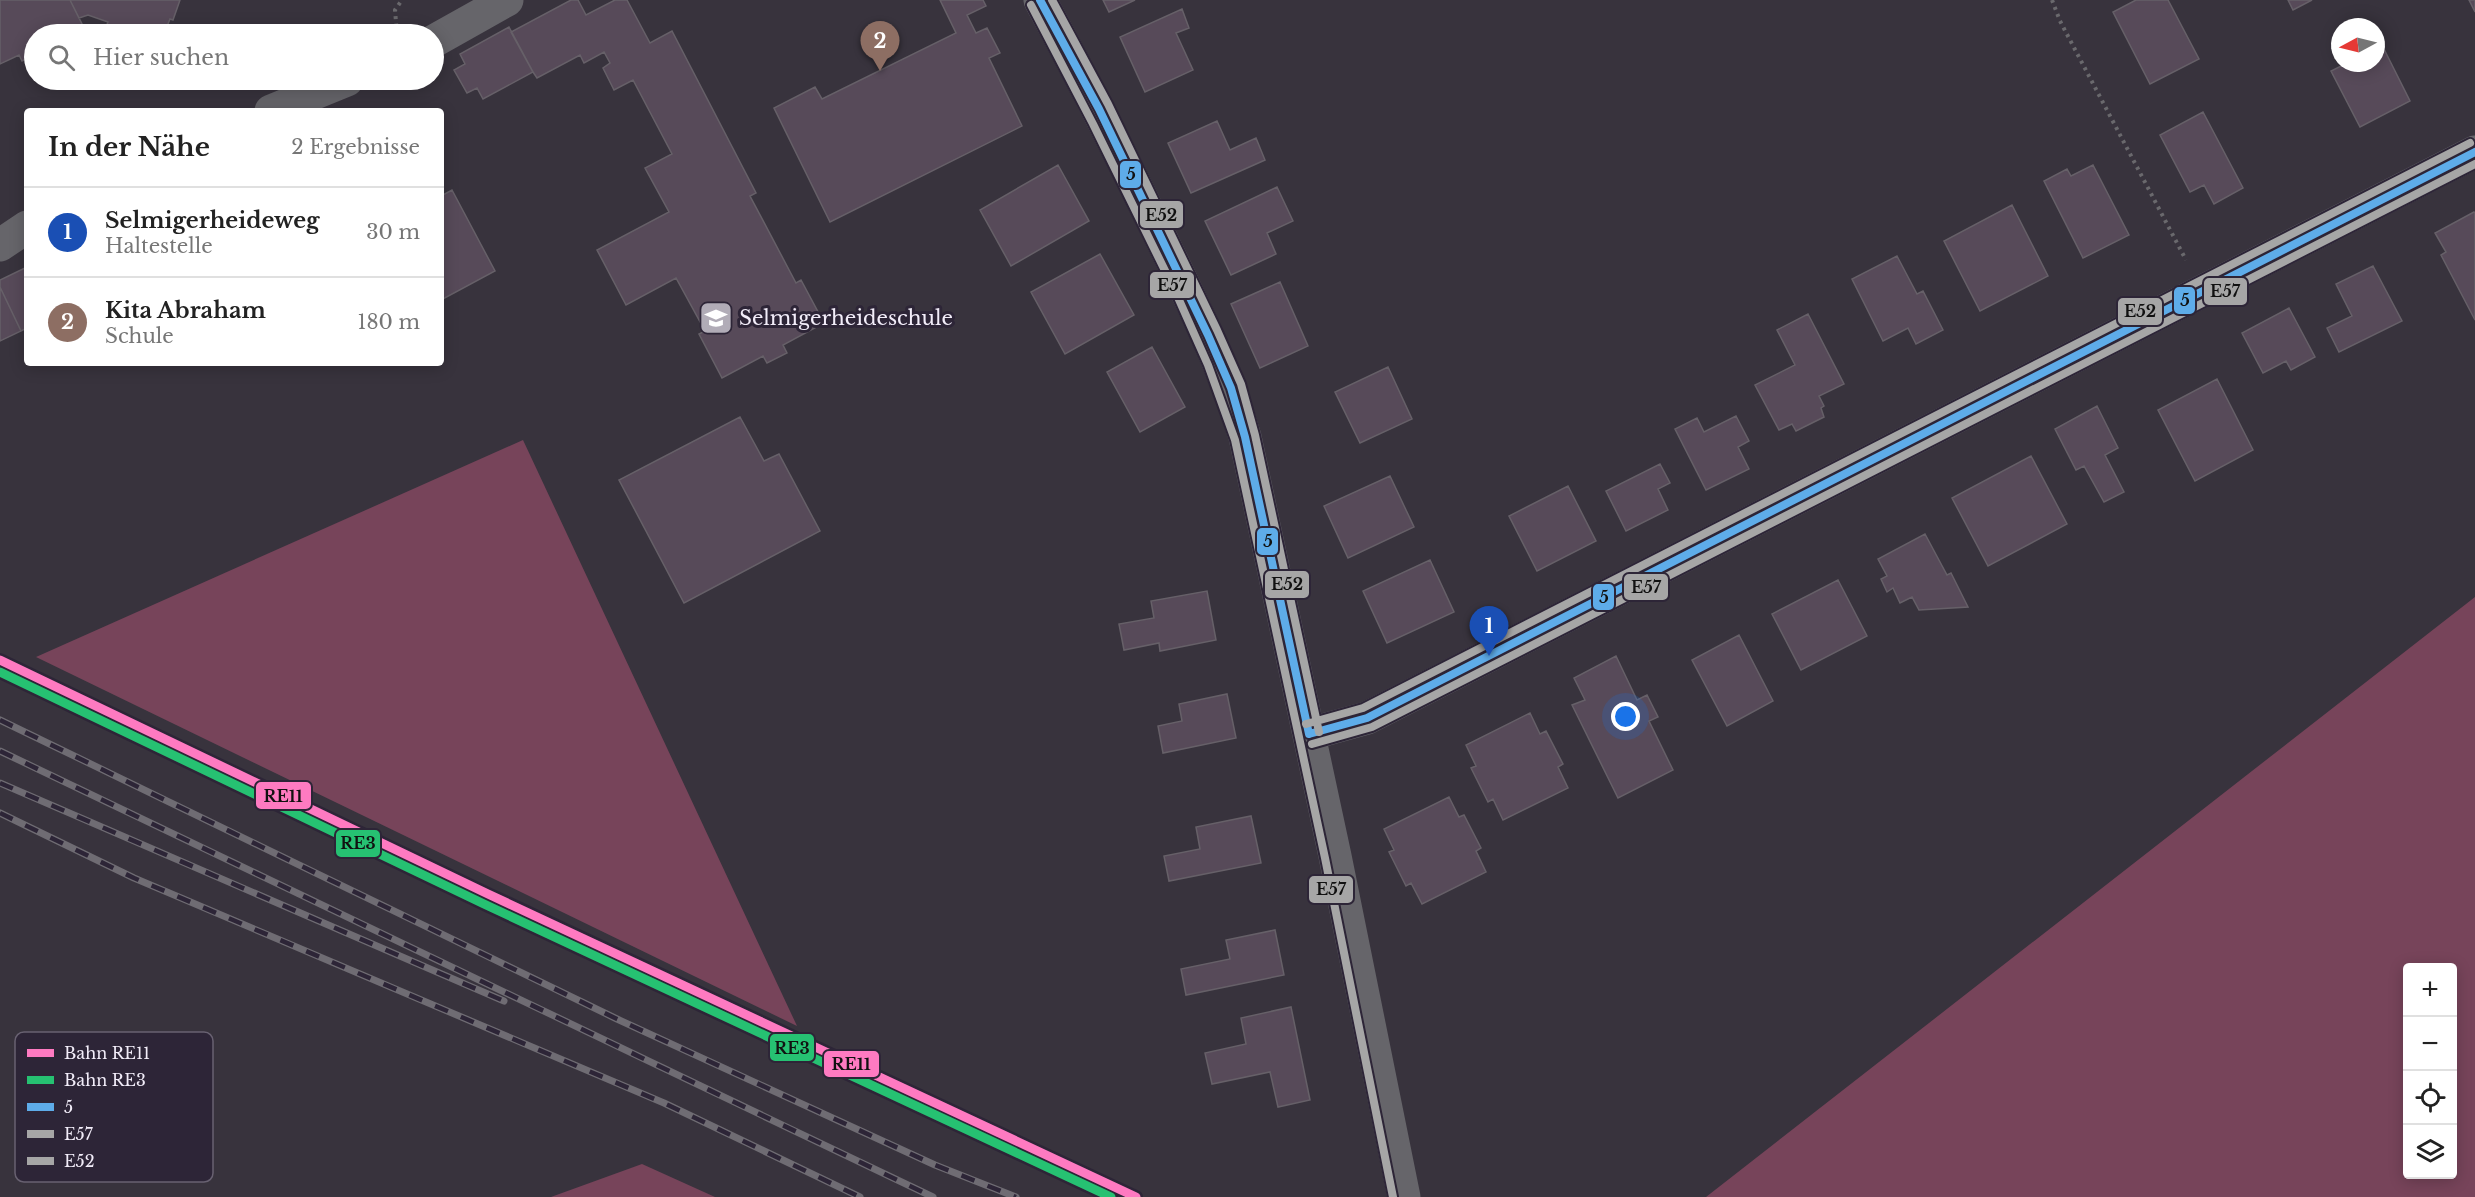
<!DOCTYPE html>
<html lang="de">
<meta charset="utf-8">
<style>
body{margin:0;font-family:"Libre Baskerville",serif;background:#f2f2f2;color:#222}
.controls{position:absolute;right:18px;bottom:18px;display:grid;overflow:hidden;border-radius:6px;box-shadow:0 3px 15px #0003}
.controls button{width:54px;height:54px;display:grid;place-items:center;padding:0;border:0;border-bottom:2px solid #e0e0e0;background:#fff;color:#222;font:30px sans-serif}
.compass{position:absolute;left:2331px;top:18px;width:54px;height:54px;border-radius:50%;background:#fff;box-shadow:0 3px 15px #0003;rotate:263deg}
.you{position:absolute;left:1626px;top:717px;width:21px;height:21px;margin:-15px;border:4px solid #fff;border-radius:50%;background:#1a73e8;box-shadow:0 0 0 9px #1a73e833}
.badge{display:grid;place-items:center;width:39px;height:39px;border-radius:50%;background:#0f766e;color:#fff;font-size:20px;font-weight:700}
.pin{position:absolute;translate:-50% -50px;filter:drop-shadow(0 2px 3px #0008)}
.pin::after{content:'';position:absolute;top:32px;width:21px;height:18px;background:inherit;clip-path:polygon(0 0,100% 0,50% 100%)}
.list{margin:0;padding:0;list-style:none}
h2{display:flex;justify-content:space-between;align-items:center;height:78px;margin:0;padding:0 24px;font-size:26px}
h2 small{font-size:20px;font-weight:400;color:#767676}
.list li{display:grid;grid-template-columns:39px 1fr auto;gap:18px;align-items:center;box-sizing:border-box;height:90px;padding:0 24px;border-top:2px solid #e0e0e0}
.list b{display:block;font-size:22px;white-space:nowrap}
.list p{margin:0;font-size:20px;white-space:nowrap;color:#767676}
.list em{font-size:20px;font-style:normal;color:#767676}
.icon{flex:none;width:33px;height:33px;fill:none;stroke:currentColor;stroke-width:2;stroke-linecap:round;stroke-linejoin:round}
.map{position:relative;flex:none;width:2475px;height:1197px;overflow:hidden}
.search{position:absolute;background:#fff;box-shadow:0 3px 15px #0003;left:24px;top:24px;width:420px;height:66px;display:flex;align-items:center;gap:15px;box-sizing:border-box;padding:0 21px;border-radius:33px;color:#767676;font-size:22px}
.panel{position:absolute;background:#fff;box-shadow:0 3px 15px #0003;left:24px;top:108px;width:420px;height:258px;border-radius:6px}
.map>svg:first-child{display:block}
</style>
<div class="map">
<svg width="2475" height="1197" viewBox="0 0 2475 1197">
<rect width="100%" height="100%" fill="#38333d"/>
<path fill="#77445a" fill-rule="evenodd" d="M523 440 797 1026 36 657Z
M2475 597V1197H1706ZM2408 968H2452V1174H2408Z
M642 1164 715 1197H551Z"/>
<path fill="#574a59" stroke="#666068" stroke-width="1.5" d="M0 0H70L82 24 61 34H34V55L22 61 19 55 0 64Z
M70 0H180L173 20 170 19 164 34H129L106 27 108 22 88 15 79 18Z
M571 0H578L586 15 615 0H627L650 43 672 31 756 193 750 196 796 283 801 280 824 323 783 345 787 353 767 363 763 356 722 378 699 334 705 331 676 278 626 305 597 250 669 212 645 168 672 154 633 80 614 90 603 68 610 63 604 52 584 63 580 55 537 78 533 72 511 32Z
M940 0H983L986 6 967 15 976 33 987 28 1000 53 989 58 1022 126 830 222 774 108 815 87 822 99 956 33Z
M1103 0H1135L1109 12Z
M2136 0H2168L2199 59 2150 84 2113 12Z
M2288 0H2312L2293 10Z
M2469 0H2475V12Z
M1182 9 1189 28 1176 33 1193 70 1145 92 1120 37Z
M509 27 533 72 483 99 477 88 467 93 454 70 465 64 460 54Z
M2382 45 2410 101 2360 127 2331 71 2347 63H2376V48Z
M2203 112 2243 188 2214 204 2204 185 2190 192 2160 135Z
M1217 121 1230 150 1256 138 1265 160 1191 193 1168 143Z
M1058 165 1089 221 1011 266 980 210Z
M2093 165 2129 235 2083 258 2044 181 2067 169 2071 176Z
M1277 187 1293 221 1267 233 1276 254 1231 275 1205 221Z
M452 190 495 271 441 300V196Z
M2012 205 2048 276 1980 311 1944 241Z
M2474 212 2475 213V320L2441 255 2446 252 2435 233Z
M1100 254 1134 315 1065 354 1031 292Z
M1897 256 1917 294 1923 291 1943 330 1916 344 1908 328 1883 341 1852 279Z
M2373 266 2402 321 2339 352 2327 328 2352 316 2336 284Z
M27 267V328L21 331 0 287V280Z
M1280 282 1308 346 1260 368 1231 304Z
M0 287 21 331 0 341Z
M2289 308 2315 357 2291 370 2286 361 2263 373 2242 333Z
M1808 314 1844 384 1819 396 1824 406 1821 408 1824 417 1796 431 1792 424 1779 430 1755 385 1795 365 1777 330Z
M1152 347 1185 407 1140 432 1107 372Z
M1388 367 1412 419 1360 443 1335 392Z
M2217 379 2253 450 2195 481 2158 410Z
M2097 406 2118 448 2105 455 2124 492 2104 502 2084 466 2076 470 2055 429Z
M1736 416 1749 441 1738 447 1749 469 1706 490 1675 429 1697 418 1704 432Z
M740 417 764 461 779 454 820 531 684 603 619 480Z
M2031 456 2067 524 1988 566 1952 498Z
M1660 464 1670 483 1658 489 1668 510 1626 531 1606 491Z
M1390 476 1414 527 1348 558 1324 506Z
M1568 486 1596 541 1537 571 1509 516Z
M1925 534 1947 575 1951 573 1968 607 1919 610 1912 597 1900 603 1893 588 1887 592 1881 579 1887 576 1878 559Z
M1430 560 1454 612 1387 643 1363 591Z
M1838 580 1867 636 1801 670 1772 614Z
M1207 591 1216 640 1160 651 1159 643 1124 650 1119 624 1154 618 1151 601Z
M1739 635 1773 701 1727 726 1692 660Z
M1616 656 1637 700 1647 695 1658 717 1649 721 1673 770 1618 798 1572 705 1585 700 1574 678Z
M1227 694 1236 738 1163 753 1158 726 1182 721 1179 704Z
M1530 713 1540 734 1546 731 1563 764 1558 767 1568 788 1503 820 1493 799 1488 802 1471 768 1476 766 1466 745Z
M1449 797 1459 817 1464 815 1481 848 1476 851 1486 872 1422 904 1411 883 1406 886 1389 852 1394 850 1384 829Z
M1251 816 1261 863 1169 881 1164 856 1200 849 1196 827Z
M1275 930 1284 975 1186 995 1181 969 1230 959 1226 940Z
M1291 1007 1310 1100 1278 1107 1270 1072 1212 1084 1205 1053 1246 1044 1241 1018Z"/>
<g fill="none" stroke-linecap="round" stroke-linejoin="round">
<path stroke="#6a696d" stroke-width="4" stroke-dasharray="3 4.5" stroke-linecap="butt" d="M2052 0 2060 21 2186 260
M397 34 395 10 402 0"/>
<path stroke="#66656a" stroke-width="33" d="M1040 0C1083 79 1123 159 1162 240 1194 306 1224 367 1245 437L1335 856 1404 1197
M434 41 507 0
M271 111 347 80
M0 245 27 227
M1309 734 1367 718 2475 152"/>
<g stroke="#6f6c73" stroke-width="7">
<path id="rail" d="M0 720 617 1019 935 1165 1016 1197
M0 751 933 1197
M0 783 504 1001
M0 813 134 878 664 1103 860 1197"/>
</g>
<use href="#rail" stroke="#2d2537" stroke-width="4.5" stroke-dasharray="14" stroke-linecap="butt"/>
<g stroke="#2d2537" stroke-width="12">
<path id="bus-1" d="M1040 0 1099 109 1208 335 1231 388 1245 437 1309 734
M1309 734 1367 718 2475 152"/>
</g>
<g stroke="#2d2537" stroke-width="12">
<path id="bus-2" d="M1031 5 1093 124 1176 293 1208 365 1235 440 1325 858 1393 1197
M1312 744 1372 727 2475 164"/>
</g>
<g stroke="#2d2537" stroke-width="12">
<path id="bus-3" d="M1052 0 1108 104 1217 330 1241 384 1255 435 1319 732
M1306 724 1363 708 2470 143"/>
</g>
<use href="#bus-1" stroke="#5eace9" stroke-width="8"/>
<use href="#bus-2" stroke="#a6a6a6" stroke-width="8"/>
<use href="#bus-3" stroke="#a6a6a6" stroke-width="8"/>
<g stroke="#2d2537" stroke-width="14">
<path id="rail-1" d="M0 660 488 894 1136 1197"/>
</g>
<g stroke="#2d2537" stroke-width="14">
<path id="rail-2" d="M0 672 484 904 1111 1197"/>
</g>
<use href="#rail-1" stroke="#fe7ac1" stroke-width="9"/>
<use href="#rail-2" stroke="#26c172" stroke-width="9"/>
</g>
<defs>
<g id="school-square" transform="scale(1.725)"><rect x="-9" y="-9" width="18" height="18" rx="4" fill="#b1acb7" stroke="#2d2537"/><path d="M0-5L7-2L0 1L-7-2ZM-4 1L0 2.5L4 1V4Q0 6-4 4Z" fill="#fff"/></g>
</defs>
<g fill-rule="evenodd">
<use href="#school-square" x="716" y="318"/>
</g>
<g text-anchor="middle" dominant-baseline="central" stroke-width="6" stroke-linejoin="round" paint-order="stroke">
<g font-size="20" fill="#f2edf9" stroke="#2d2537" text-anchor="start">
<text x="739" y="318">Selmigerheideschule</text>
</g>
</g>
<rect x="15" y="1032" width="198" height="150" rx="9" fill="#2d2537" stroke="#686171" stroke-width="1.5"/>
<rect x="27" y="1049" width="27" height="8" fill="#fe7ac1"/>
<rect x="27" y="1076" width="27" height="8" fill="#26c172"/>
<rect x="27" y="1103" width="27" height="8" fill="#5eace9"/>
<rect x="27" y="1130" width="27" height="8" fill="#a6a6a6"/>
<rect x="27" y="1157" width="27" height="8" fill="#a6a6a6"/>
<g font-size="16" fill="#f2edf9">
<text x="64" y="1059">Bahn RE11</text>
<text x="64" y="1086">Bahn RE3</text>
<text x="64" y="1113">5</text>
<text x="64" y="1140">E57</text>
<text x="64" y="1167">E52</text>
</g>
<g stroke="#2d2537" stroke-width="2">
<rect x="1119" y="160" width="23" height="29" rx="6" fill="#5eace9"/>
<rect x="1139" y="200" width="45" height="29" rx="6" fill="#a6a6a6"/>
<rect x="1149" y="271" width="46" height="28" rx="6" fill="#a6a6a6"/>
<rect x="2203" y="277" width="45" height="29" rx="6" fill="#a6a6a6"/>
<rect x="2173" y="286" width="23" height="29" rx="6" fill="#5eace9"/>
<rect x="2117" y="297" width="46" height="29" rx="6" fill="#a6a6a6"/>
<rect x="1256" y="527" width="23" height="29" rx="6" fill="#5eace9"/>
<rect x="1264" y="570" width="46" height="29" rx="6" fill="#a6a6a6"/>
<rect x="1623" y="573" width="46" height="28" rx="6" fill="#a6a6a6"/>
<rect x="1592" y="583" width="23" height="28" rx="6" fill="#5eace9"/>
<rect x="255" y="781" width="57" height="29" rx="6" fill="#fe7ac1"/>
<rect x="335" y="829" width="46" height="29" rx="6" fill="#26c172"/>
<rect x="1308" y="875" width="46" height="29" rx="6" fill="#a6a6a6"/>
<rect x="769" y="1033" width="46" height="29" rx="6" fill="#26c172"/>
<rect x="823" y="1050" width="57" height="28" rx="6" fill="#fe7ac1"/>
</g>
<g font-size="16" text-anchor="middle" font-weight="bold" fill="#111">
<text x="1131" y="180">5</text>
<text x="1161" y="221">E52</text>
<text x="1172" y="291">E57</text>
<text x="2225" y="297">E57</text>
<text x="2185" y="306">5</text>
<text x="2140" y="317">E52</text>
<text x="1268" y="547">5</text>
<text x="1287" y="590">E52</text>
<text x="1646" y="593">E57</text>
<text x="1604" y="603">5</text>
<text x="283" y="802">RE11</text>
<text x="358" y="849">RE3</text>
<text x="1331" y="895">E57</text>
<text x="792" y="1054">RE3</text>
<text x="851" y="1070">RE11</text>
</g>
</svg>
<div class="controls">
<button>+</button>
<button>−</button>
<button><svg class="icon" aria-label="locate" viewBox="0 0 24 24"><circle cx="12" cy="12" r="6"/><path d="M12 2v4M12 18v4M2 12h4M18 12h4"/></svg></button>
<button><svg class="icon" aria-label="layers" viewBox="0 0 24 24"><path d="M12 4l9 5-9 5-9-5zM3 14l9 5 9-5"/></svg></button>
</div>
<svg class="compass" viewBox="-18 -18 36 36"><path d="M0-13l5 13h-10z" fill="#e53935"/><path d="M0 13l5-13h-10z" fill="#767676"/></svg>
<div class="you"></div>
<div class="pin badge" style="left:1489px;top:656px;background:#1a4fb4">1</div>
<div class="pin badge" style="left:880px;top:71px;background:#8d6e63">2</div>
<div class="search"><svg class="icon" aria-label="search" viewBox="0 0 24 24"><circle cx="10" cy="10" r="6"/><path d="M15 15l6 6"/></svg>Hier suchen</div>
<section class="panel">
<h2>In der Nähe<small>2 Ergebnisse</small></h2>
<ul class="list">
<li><span class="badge" style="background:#1a4fb4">1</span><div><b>Selmigerheideweg</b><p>Haltestelle</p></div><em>30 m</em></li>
<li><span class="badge" style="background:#8d6e63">2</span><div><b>Kita Abraham</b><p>Schule</p></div><em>180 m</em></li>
</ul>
</section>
</div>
